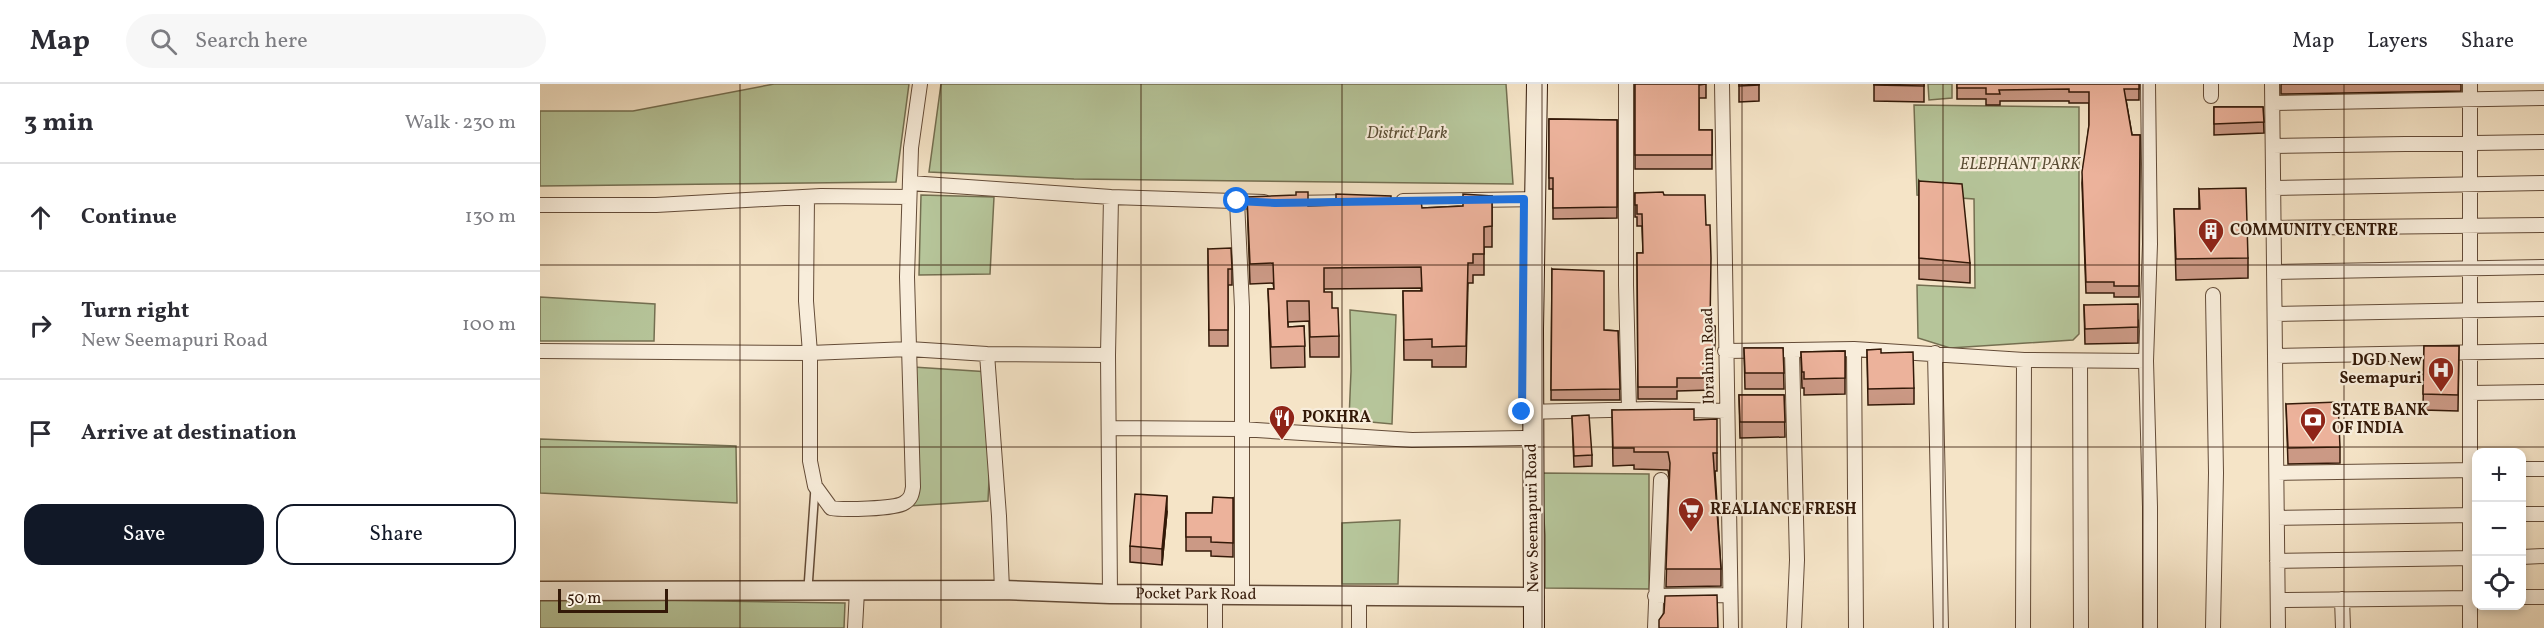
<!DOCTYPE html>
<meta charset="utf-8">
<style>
body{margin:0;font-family:Vollkorn,serif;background:#f7f7f7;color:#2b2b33}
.controls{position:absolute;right:18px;bottom:18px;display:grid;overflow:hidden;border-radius:12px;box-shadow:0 3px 9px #0003}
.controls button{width:54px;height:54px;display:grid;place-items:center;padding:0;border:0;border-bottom:2px solid #e1e1e2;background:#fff;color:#2b2b33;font:30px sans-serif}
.scale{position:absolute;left:18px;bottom:15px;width:110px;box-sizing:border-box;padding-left:6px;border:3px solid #331908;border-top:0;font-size:16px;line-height:21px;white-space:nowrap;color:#331908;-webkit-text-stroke:4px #f8eddb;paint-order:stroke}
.stop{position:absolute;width:18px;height:18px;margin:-14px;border:4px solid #1a73e8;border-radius:50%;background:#fff}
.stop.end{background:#1a73e8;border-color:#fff;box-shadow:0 2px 6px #0008}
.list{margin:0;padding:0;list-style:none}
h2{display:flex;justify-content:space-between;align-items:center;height:78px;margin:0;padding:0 24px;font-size:26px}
h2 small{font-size:20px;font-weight:400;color:#7c7c81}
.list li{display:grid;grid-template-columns:39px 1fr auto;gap:18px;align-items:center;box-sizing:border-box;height:108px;padding:0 24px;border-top:2px solid #e1e1e2}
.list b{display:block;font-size:22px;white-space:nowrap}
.list p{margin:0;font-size:20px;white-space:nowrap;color:#7c7c81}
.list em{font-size:20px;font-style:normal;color:#7c7c81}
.actions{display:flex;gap:12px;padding:18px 24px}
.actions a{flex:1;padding:14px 0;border:2px solid #111827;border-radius:18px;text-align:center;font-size:21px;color:#111827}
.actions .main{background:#111827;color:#fff}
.icon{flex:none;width:33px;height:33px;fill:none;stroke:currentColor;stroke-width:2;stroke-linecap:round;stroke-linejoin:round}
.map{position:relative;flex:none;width:2004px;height:544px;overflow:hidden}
header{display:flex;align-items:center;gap:36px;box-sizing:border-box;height:84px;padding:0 30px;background:#fff;border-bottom:2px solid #e1e1e2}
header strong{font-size:28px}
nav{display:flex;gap:33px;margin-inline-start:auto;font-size:21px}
.search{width:420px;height:54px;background:#f7f7f7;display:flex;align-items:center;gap:15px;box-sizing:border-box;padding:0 21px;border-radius:33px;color:#7c7c81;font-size:22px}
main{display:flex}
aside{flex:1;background:#fff}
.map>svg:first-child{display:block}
</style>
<header>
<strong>Map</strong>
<div class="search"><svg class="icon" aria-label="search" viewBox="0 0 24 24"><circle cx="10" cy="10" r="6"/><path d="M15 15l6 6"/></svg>Search here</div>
<nav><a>Map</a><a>Layers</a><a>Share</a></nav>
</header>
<main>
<aside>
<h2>3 min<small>Walk · 230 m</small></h2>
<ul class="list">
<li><svg class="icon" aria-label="ahead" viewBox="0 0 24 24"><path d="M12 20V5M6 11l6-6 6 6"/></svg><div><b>Continue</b></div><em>130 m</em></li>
<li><svg class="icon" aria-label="right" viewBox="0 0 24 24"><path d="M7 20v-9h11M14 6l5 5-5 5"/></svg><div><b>Turn right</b><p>New Seemapuri Road</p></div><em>100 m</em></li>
<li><svg class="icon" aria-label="arrive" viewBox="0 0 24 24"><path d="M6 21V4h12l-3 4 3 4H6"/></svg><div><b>Arrive at destination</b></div></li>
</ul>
<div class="actions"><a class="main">Save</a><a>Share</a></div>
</aside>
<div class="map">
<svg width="2004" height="544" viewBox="0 0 2004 544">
<rect width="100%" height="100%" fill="#f5e4c7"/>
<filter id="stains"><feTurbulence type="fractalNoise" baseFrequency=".00333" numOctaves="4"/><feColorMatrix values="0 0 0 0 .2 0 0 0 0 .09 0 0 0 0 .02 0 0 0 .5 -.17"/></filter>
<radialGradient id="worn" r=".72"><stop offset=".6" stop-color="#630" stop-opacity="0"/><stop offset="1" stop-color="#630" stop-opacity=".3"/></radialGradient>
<path fill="#b6c59a" stroke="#746f51" stroke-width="1.5" d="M234 0H369L356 98 0 102V27H93Z
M401 0H966L973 100 534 95 389 88Z
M1388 0H1412V14L1389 16Z
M1374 21 1539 23V250L1533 256 1410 264 1378 254 1377 201 1435 204 1434 115 1377 111Z
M381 111 454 113 450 190 379 191Z
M0 213 115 220 114 257H0Z
M810 226 856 231 852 340 809 336 811 287Z
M373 283 450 288 451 353 448 417 369 422Z
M0 355 196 362 197 419 0 409Z
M1001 389 1109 390V505L1005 504V451Z
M860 436 858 500H802V439Z
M0 514 305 519 304 544H0Z"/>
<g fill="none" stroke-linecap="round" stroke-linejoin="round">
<g stroke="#644c38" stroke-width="10">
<path id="service" d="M268 504 275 404"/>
</g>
<g stroke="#644c38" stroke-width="16">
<path id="minor" d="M1086 0V201L1089 325
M1182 0 1191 544
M1608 0 1610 160 1606 277 1610 423V544
M1671 0V12
M1732 0 1738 544
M1930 0V544
M1733 19 2004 14
M1733 62 2004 58
M370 99 571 113 724 118
M1733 104 2004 99
M267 113 266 217 270 269V377L275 402 291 424C302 426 355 425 364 419 371 415 372 410 373 403L367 193 371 64 380 0
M697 117 702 223V511
M863 117 995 115
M749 119 814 118
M0 121H116L281 112 369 113
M1734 144 2004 141
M1735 188 2004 183
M1673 211 1676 389 1673 544
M1735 230 2004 225
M1314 265 1316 544
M0 267 270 269 369 265 447 270 568 271
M1185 267 1314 265 1484 276 1606 277
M1252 267 1257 476 1254 544
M1395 269 1401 544
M447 270 459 432 462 506
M1735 272 2004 267
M1540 277 1541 544
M1930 309 2004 308
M983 328 1111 325 1186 327
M569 344 701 345 872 356 983 354
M1982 385H2004
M1737 389 1936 386
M1982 430H2004
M1737 434 1936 431
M1982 473 2004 472
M1737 477 1936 474
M570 510 568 271 571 113
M819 512V544
M1115 512 1190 511
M1982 513H2004
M1802 515 1803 544
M1738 516 1936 514
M315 544 317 507
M675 544V511
M1115 544 1121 396
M1483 544 1484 276"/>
</g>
<g stroke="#644c38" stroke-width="21">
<g id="tertiary">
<path id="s1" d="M0 507 462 506 570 510 994 513"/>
</g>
</g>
<g stroke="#331908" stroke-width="22">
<path id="secondary" d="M994 544 993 246 997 0"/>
</g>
<use href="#service" stroke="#f8eddb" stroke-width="7"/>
<use href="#minor" stroke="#f8eddb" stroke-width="14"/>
<use href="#tertiary" stroke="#f8eddb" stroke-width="18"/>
<use href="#secondary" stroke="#f8eddb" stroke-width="20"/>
</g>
<path fill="#cb9985" stroke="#331908" stroke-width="1.5" d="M1095 0H1166V14H1159V46H1172V85H1095Z
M1199 0H1219V17L1199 18Z
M1334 0H1384V18L1334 17Z
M1417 0H1599V16H1586L1592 51H1600L1599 213H1574V209H1546L1542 99 1549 41V19H1529V17H1460V21H1446V15H1417Z
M1741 0H1921V7L1741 10Z
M1674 23H1723L1724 49 1674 51Z
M1009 35 1077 36V134L1013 135V105H1009Z
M1379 97 1430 179V199L1379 195Z
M1659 105 1708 174V194L1636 196 1634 125H1659Z
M1095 109 1124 111 1166 141 1170 242 1175 255 1172 306 1137 307V315H1098L1097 169H1103L1102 142H1097V133H1095Z
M952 112V163H944V191H933V199H928L926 283H892V276H864L863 207H881V204L784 205V208L792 224 799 252V273H770L769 237 748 238V243L764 242 765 283 731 284 728 205H734L733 199 710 200 707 113 768 122 796 121 851 116 882 124 923 122Z
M668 165 692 185V201H688V262H669Z
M1012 185 1064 246 1078 247 1080 316H1011Z
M1544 221 1598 236V259L1545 260Z
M1884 262H1919L1918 327 1883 326Z
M1204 264H1243L1244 305H1205Z
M1327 266 1341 269 1374 304V320L1328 321Z
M1305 267V310L1264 311V304H1262L1261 268Z
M1199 311H1244L1245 353 1200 354Z
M1746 320 1800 363V379L1748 380Z
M1072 326 1154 336 1177 369V387H1175L1181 485V502L1126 503 1129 393 1128 386 1094 385V381L1073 382Z
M1032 332 1052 371V382L1034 383Z
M693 414V473L671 472V467H646V429H672Z
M627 428 622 481 590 478V462Z"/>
<path fill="#a57d6c" stroke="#331908" stroke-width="1.5" d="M1175 242V255L1172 306V294Z
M627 412V428L622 481V465Z"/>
<path fill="#ecb29b" stroke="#331908" stroke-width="1.5" d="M1095 0H1166L1159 1V46H1172V71H1095Z
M1199 0H1219V1L1199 2Z
M1334 0H1384V2L1334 1Z
M1417 0H1599V5H1584L1592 51H1600L1599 202H1574V198H1546L1542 88 1549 41V8H1529V5L1459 6 1460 10H1446V4H1417Z
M1674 23H1723L1724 38 1674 40Z
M1009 35 1077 36V123L1013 124V94H1009Z
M1379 97 1422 100 1430 179 1379 174Z
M1706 104 1708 174 1636 175 1634 125H1660L1659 105Z
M756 108H768V122L796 121V110L851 112V116H881L882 124 923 122V110L952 112V142L944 143V170H933V179H928L926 262 892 263V255L864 256 863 207H882L881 183 784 184V208H792V224H798L799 252 770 253 769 217H747L748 243 764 242 765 262 731 263 728 205H734L733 179 710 180 707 113 756 111Z
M1123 108 1124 111H1165L1166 141H1170L1171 174 1170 242H1175L1172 294H1137V303H1098L1097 169H1103L1102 130H1097V121H1095V109Z
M691 164 692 185H688V246H669L668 165Z
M1012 185 1064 187V246L1078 247 1080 305 1011 306Z
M1598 220V243L1545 245 1544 221Z
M1884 262H1919L1918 311 1883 310Z
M1204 264H1243L1244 289H1205Z
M1341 265V269L1373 268 1374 304 1328 305 1327 266Z
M1305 267V294L1264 295V288H1262L1261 268Z
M1199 311H1244L1245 338H1200Z
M1798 318 1800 363 1748 364 1746 320Z
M1154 325V336L1177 335V369H1173L1181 485H1126L1130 379 1128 368H1094V364H1073L1072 326Z
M1049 331 1052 371 1034 372 1032 332Z
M595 410 627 412 622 465 590 462Z
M673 413 693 414V459L671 458V453H646V429H672Z
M1177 511 1178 544H1119V536L1124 529 1125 512Z"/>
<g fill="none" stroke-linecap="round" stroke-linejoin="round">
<path stroke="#1a73e8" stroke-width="8" d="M697 117 735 119 984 115 982 328"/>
</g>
<path fill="none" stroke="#331908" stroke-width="1.5" stroke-opacity="0.55" d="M200 0V544M401 0V544M601 0V544M802 0V544M1002 0V544M1202 0V544M1403 0V544M1603 0V544M1804 0V544M0 181H2004M0 363H2004"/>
<defs>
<g id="building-pin" transform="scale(1.35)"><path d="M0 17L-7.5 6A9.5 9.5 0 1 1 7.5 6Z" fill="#8f2418" stroke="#f8eddb"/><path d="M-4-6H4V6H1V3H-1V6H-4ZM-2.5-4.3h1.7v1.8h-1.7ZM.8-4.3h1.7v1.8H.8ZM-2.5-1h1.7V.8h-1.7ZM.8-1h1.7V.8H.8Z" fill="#fff"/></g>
<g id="hospital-pin" transform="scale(1.35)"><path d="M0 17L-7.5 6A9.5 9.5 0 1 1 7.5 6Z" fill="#8f2418" stroke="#f8eddb"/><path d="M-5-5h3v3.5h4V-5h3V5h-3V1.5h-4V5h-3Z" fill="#fff"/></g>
<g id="restaurant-pin" transform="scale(1.35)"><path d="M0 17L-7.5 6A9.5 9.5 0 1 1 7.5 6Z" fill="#8f2418" stroke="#f8eddb"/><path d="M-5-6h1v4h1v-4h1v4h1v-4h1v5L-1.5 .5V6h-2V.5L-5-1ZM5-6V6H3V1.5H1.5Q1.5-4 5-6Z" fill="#fff"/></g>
<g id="bank-pin" transform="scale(1.35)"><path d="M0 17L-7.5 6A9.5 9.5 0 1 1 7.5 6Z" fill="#8f2418" stroke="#f8eddb"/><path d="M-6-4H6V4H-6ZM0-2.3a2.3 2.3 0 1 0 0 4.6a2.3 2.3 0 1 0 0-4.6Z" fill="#fff"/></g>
<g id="supermarket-pin" transform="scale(1.35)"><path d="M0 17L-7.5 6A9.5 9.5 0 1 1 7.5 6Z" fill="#8f2418" stroke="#f8eddb"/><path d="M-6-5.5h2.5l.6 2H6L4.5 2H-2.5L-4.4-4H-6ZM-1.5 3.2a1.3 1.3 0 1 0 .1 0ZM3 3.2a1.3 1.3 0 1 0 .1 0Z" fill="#fff"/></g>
</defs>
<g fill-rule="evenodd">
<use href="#building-pin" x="1671" y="147"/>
<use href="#hospital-pin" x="1901" y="286"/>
<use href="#restaurant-pin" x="742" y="334"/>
<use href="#bank-pin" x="1773" y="336"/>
<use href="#supermarket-pin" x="1151" y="426"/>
</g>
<g text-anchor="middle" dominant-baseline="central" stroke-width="4.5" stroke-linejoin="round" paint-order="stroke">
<g font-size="16" font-style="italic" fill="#5a4d34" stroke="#f8eddb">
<text x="867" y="50">District Park</text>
<text x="1480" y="81">ELEPHANT PARK</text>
</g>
<g font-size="16" font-weight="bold" fill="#331908" stroke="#f8eddb" text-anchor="start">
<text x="1690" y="147">COMMUNITY CENTRE</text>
<text x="1882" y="277" text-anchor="end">DGD New<tspan x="1882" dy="18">Seemapuri</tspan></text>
<text x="1792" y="327">STATE BANK<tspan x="1792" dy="18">OF INDIA</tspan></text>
<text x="762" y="334">POKHRA</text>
<text x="1170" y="426">REALIANCE FRESH</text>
</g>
<g font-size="16" fill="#331908" stroke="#f8eddb">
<text transform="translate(1169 272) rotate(-91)">Ibrahim Road</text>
<text transform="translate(993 434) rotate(-91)">New Seemapuri Road</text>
<text stroke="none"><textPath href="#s1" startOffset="656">Pocket Park Road</textPath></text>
</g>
</g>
<rect width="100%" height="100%" filter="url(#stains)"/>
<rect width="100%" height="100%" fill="url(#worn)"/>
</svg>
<div class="controls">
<button>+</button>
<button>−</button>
<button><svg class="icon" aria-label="locate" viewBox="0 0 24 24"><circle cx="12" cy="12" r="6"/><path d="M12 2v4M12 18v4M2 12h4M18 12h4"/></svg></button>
</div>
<div class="scale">50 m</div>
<div class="stop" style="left:697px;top:117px"></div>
<div class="stop end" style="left:982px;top:328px"></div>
</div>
</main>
